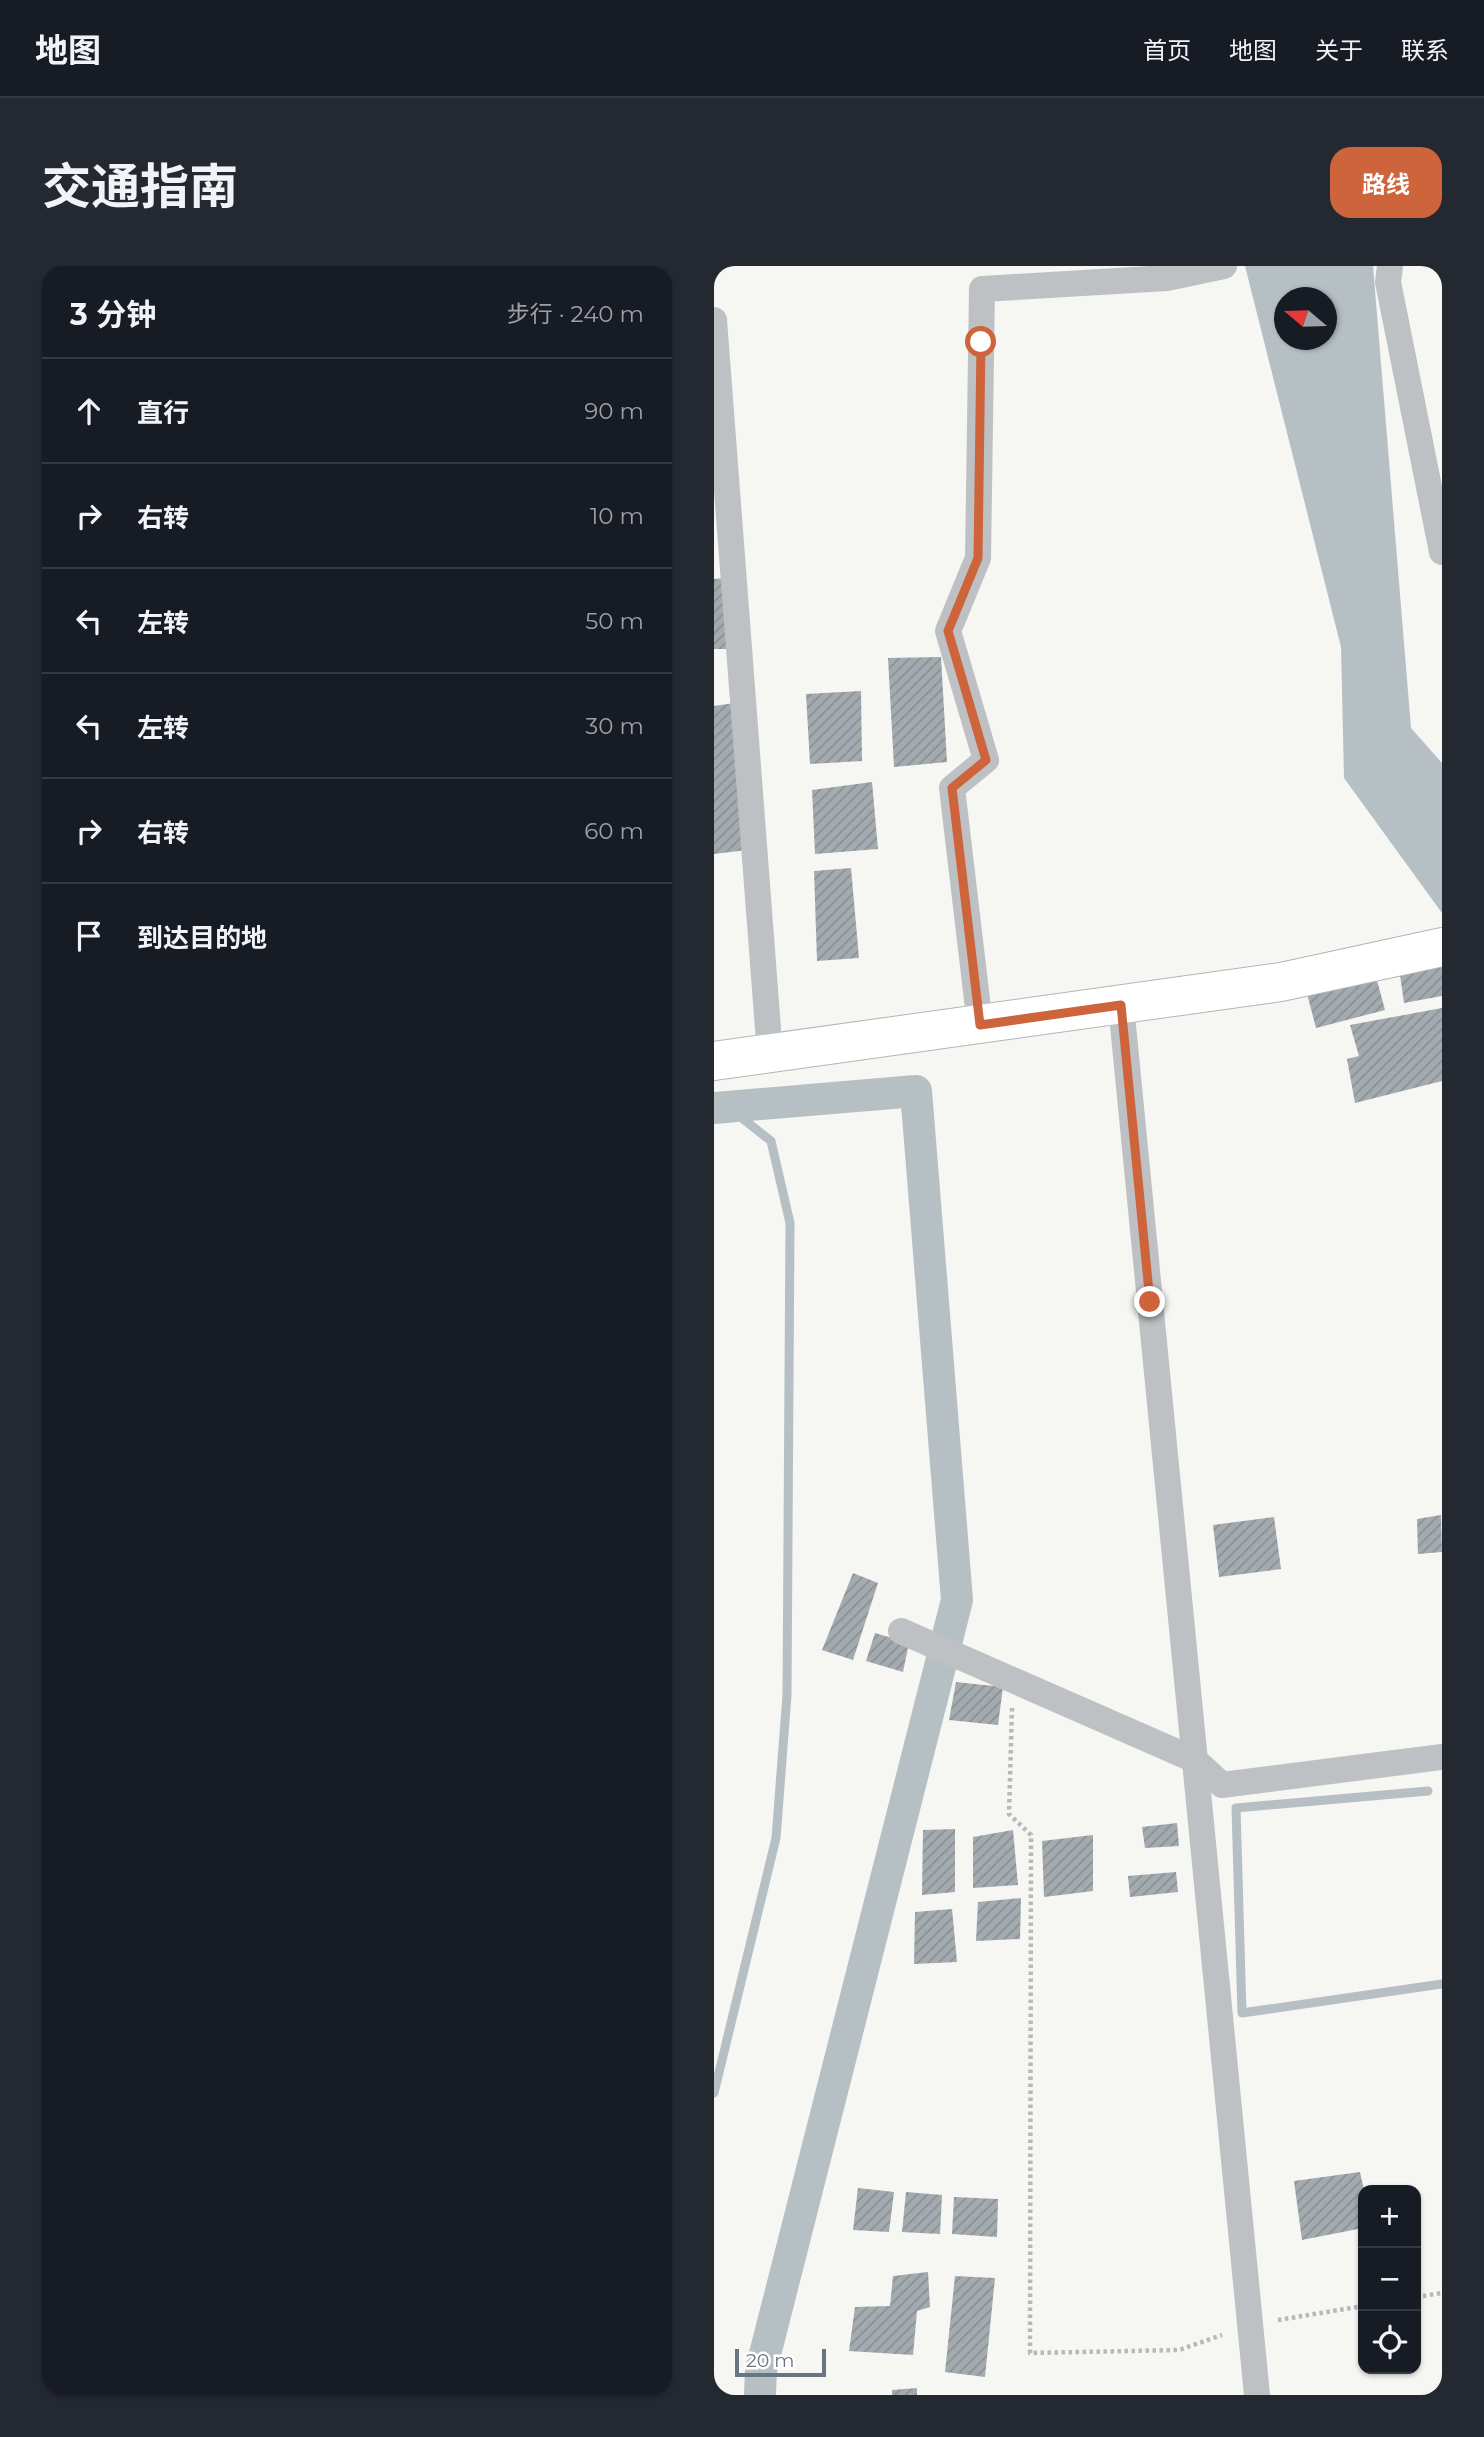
<!DOCTYPE html>
<html lang="zh">
<meta charset="utf-8">
<style>
body{margin:0;font-family:Montserrat,"Noto Sans SC",sans-serif;background:#242831;color:#f1f3f6}
.controls{position:absolute;right:21px;bottom:21px;display:grid;overflow:hidden;border-radius:14px;box-shadow:0 2px 5px #0004}
.controls button{width:63px;height:63px;display:grid;place-items:center;padding:0;border:0;border-bottom:2px solid #363941;background:#171b24;color:#f1f3f6;font:35px sans-serif}
.compass{position:absolute;left:560px;top:21px;width:63px;height:63px;border-radius:50%;background:#171b24;box-shadow:0 2px 5px #0004;rotate:289deg}
.scale{position:absolute;left:21px;bottom:18px;width:91px;box-sizing:border-box;padding-left:7px;border:4px solid #697580;border-top:0;font-size:19px;line-height:24px;white-space:nowrap;color:#697580;-webkit-text-stroke:5px #fff;paint-order:stroke}
.stop{position:absolute;width:21px;height:21px;margin:-16px;border:5px solid #cd643c;border-radius:50%;background:#fff}
.stop.end{background:#cd643c;border-color:#fff;box-shadow:0 2px 7px #0008}
.list{margin:0;padding:0;list-style:none}
h2{display:flex;justify-content:space-between;align-items:center;height:91px;margin:0;padding:0 28px;font-size:30px}
h2 small{font-size:23px;font-weight:400;color:#9ea1a6}
.list li{display:grid;grid-template-columns:46px 1fr auto;gap:21px;align-items:center;box-sizing:border-box;height:105px;padding:0 28px;border-top:2px solid #363941}
.list b{display:block;font-size:26px;white-space:nowrap}
.list em{font-size:23px;font-style:normal;color:#9ea1a6}
.icon{flex:none;width:38px;height:38px;fill:none;stroke:currentColor;stroke-width:2;stroke-linecap:round;stroke-linejoin:round}
.map{position:relative;flex:none;width:728px;height:2129px;overflow:hidden;border-radius:21px}
header{display:flex;align-items:center;gap:42px;box-sizing:border-box;height:98px;padding:0 35px;background:#171b24;border-bottom:2px solid #363941}
header strong{font-size:33px}
nav{display:flex;gap:38px;margin-inline-start:auto;font-size:24px}
.intro{display:flex;align-items:center;justify-content:space-between;box-sizing:border-box;height:168px;padding:0 42px}
h1{margin:0;font-size:49px}
.button{padding:18px 32px;border-radius:21px;background:#cd643c;color:#fff;font-size:24px;font-weight:700}
main{display:flex;gap:42px;padding:0 42px}
aside{flex:1;background:#171b24;border-radius:21px;box-shadow:0 2px 5px #0004}
.map>svg:first-child{display:block}
</style>
<header>
<strong>地图</strong>
<nav><a>首页</a><a>地图</a><a>关于</a><a>联系</a></nav>
</header>
<div class="intro"><h1>交通指南</h1><a class="button">路线</a></div>
<main>
<aside>
<h2>3 分钟<small>步行 · 240 m</small></h2>
<ul class="list">
<li><svg class="icon" aria-label="ahead" viewBox="0 0 24 24"><path d="M12 20V5M6 11l6-6 6 6"/></svg><div><b>直行</b></div><em>90 m</em></li>
<li><svg class="icon" aria-label="right" viewBox="0 0 24 24"><path d="M7 20v-9h11M14 6l5 5-5 5"/></svg><div><b>右转</b></div><em>10 m</em></li>
<li><svg class="icon" aria-label="left" viewBox="0 0 24 24"><path d="M17 20v-9H6M10 6l-5 5 5 5"/></svg><div><b>左转</b></div><em>50 m</em></li>
<li><svg class="icon" aria-label="left" viewBox="0 0 24 24"><path d="M17 20v-9H6M10 6l-5 5 5 5"/></svg><div><b>左转</b></div><em>30 m</em></li>
<li><svg class="icon" aria-label="right" viewBox="0 0 24 24"><path d="M7 20v-9h11M14 6l5 5-5 5"/></svg><div><b>右转</b></div><em>60 m</em></li>
<li><svg class="icon" aria-label="arrive" viewBox="0 0 24 24"><path d="M6 21V4h12l-3 4 3 4H6"/></svg><div><b>到达目的地</b></div></li>
</ul>
</aside>
<div class="map">
<svg width="728" height="2129" viewBox="0 0 728 2129">
<defs>
<pattern id="building-hatch" width="6" height="6" patternUnits="userSpaceOnUse" patternTransform="scale(1.75)"><rect width="6" height="6" fill="#a4abb0"/><path d="M-1 1l2-2M0 6l6-6M5 7l2-2" fill="none" stroke="#8a9094"/></pattern>
</defs>
<rect width="100%" height="100%" fill="#f6f6f3"/>
<path fill="#b6bfc4" fill-rule="evenodd" d="M531 0H659L697 462 728 497V647L630 512 627 381ZM570 32H612V74H570Z"/>
<g fill="none" stroke-linecap="round" stroke-linejoin="round">
<path stroke="#b6bfc4" stroke-width="9" d="M714 1525 522 1542 528 1747 728 1718
M0 1827 62 1572 73 1429 76 957 57 875 14 841"/>
<path stroke="#b6bfc4" stroke-width="32" d="M0 842 202 825 243 1334 47 2104 46 2129"/>
</g>
<path fill="url(#building-hatch)" d="M12 312 15 383H0V313Z
M227 391 233 496 180 501 174 392Z
M147 425 148 495 96 498 92 428Z
M27 436 33 584 0 588V440Z
M158 516 164 583 101 588 98 524Z
M137 602 145 692 103 695 100 605Z
M728 700V730L690 737 686 709Z
M661 707 671 744 602 762 592 724Z
M728 742V815L641 837 633 793 645 790 636 759Z
M727 1249 728 1286 704 1288 703 1253Z
M560 1251 567 1303 505 1311 499 1259Z
M139 1307 164 1317 139 1394 108 1384Z
M161 1367 195 1377 189 1406 152 1395Z
M242 1416 289 1421 284 1459 235 1454Z
M463 1557 465 1580 431 1582 428 1561Z
M241 1563V1626L208 1629 209 1564Z
M299 1564 304 1619 259 1622V1571Z
M379 1569V1625L330 1631 328 1575Z
M462 1606 464 1626 416 1631 414 1610Z
M307 1632 306 1673 262 1675 264 1636Z
M238 1643 243 1696 200 1698 201 1646Z
M646 1906 650 1924 649 1962 588 1974 580 1915Z
M144 1922 180 1926 175 1966 139 1964Z
M192 1926 228 1929 226 1968 188 1966Z
M240 1931 284 1933 283 1971 238 1968Z
M214 2006 216 2041 203 2045 199 2089 135 2085 141 2041 176 2040 179 2010Z
M241 2010 281 2012 271 2111 231 2106Z
M203 2122V2129H178V2124Z"/>
<g fill="none" stroke-linecap="round" stroke-linejoin="round">
<g stroke="#b1b5b9" stroke-width="40">
<path id="secondary" d="M0 795 567 716 728 681"/>
</g>
<path stroke="#b6b9bb" stroke-width="4.5" stroke-dasharray="3.5 3.5" stroke-linecap="butt" d="M298 1442 295 1548 317 1569 316 2087 465 2084 508 2069
M702 2031 728 2027
M564 2054 649 2040"/>
<path stroke="#bec1c4" stroke-width="26" d="M676 0 674 16 728 286
M0 54 56 789
M407 739 543 2129
M266 759 238 522 272 494 234 365 264 292 268 23 453 12 510 0
M187 1365 481 1494 508 1519 728 1491"/>
<use href="#secondary" stroke="#fff" stroke-width="38"/>
</g>
<g fill="none" stroke-linecap="round" stroke-linejoin="round">
<path stroke="#cd643c" stroke-width="9" d="M267 76 264 292 234 365 272 494 238 522 266 759 407 739 436 1036"/>
</g>
</svg>
<div class="controls">
<button>+</button>
<button>−</button>
<button><svg class="icon" aria-label="locate" viewBox="0 0 24 24"><circle cx="12" cy="12" r="6"/><path d="M12 2v4M12 18v4M2 12h4M18 12h4"/></svg></button>
</div>
<svg class="compass" viewBox="-18 -18 36 36"><path d="M0-13l5 13h-10z" fill="#e53935"/><path d="M0 13l5-13h-10z" fill="#9ea1a6"/></svg>
<div class="scale">20 m</div>
<div class="stop" style="left:267px;top:76px"></div>
<div class="stop end" style="left:436px;top:1036px"></div>
</div>
</main>
